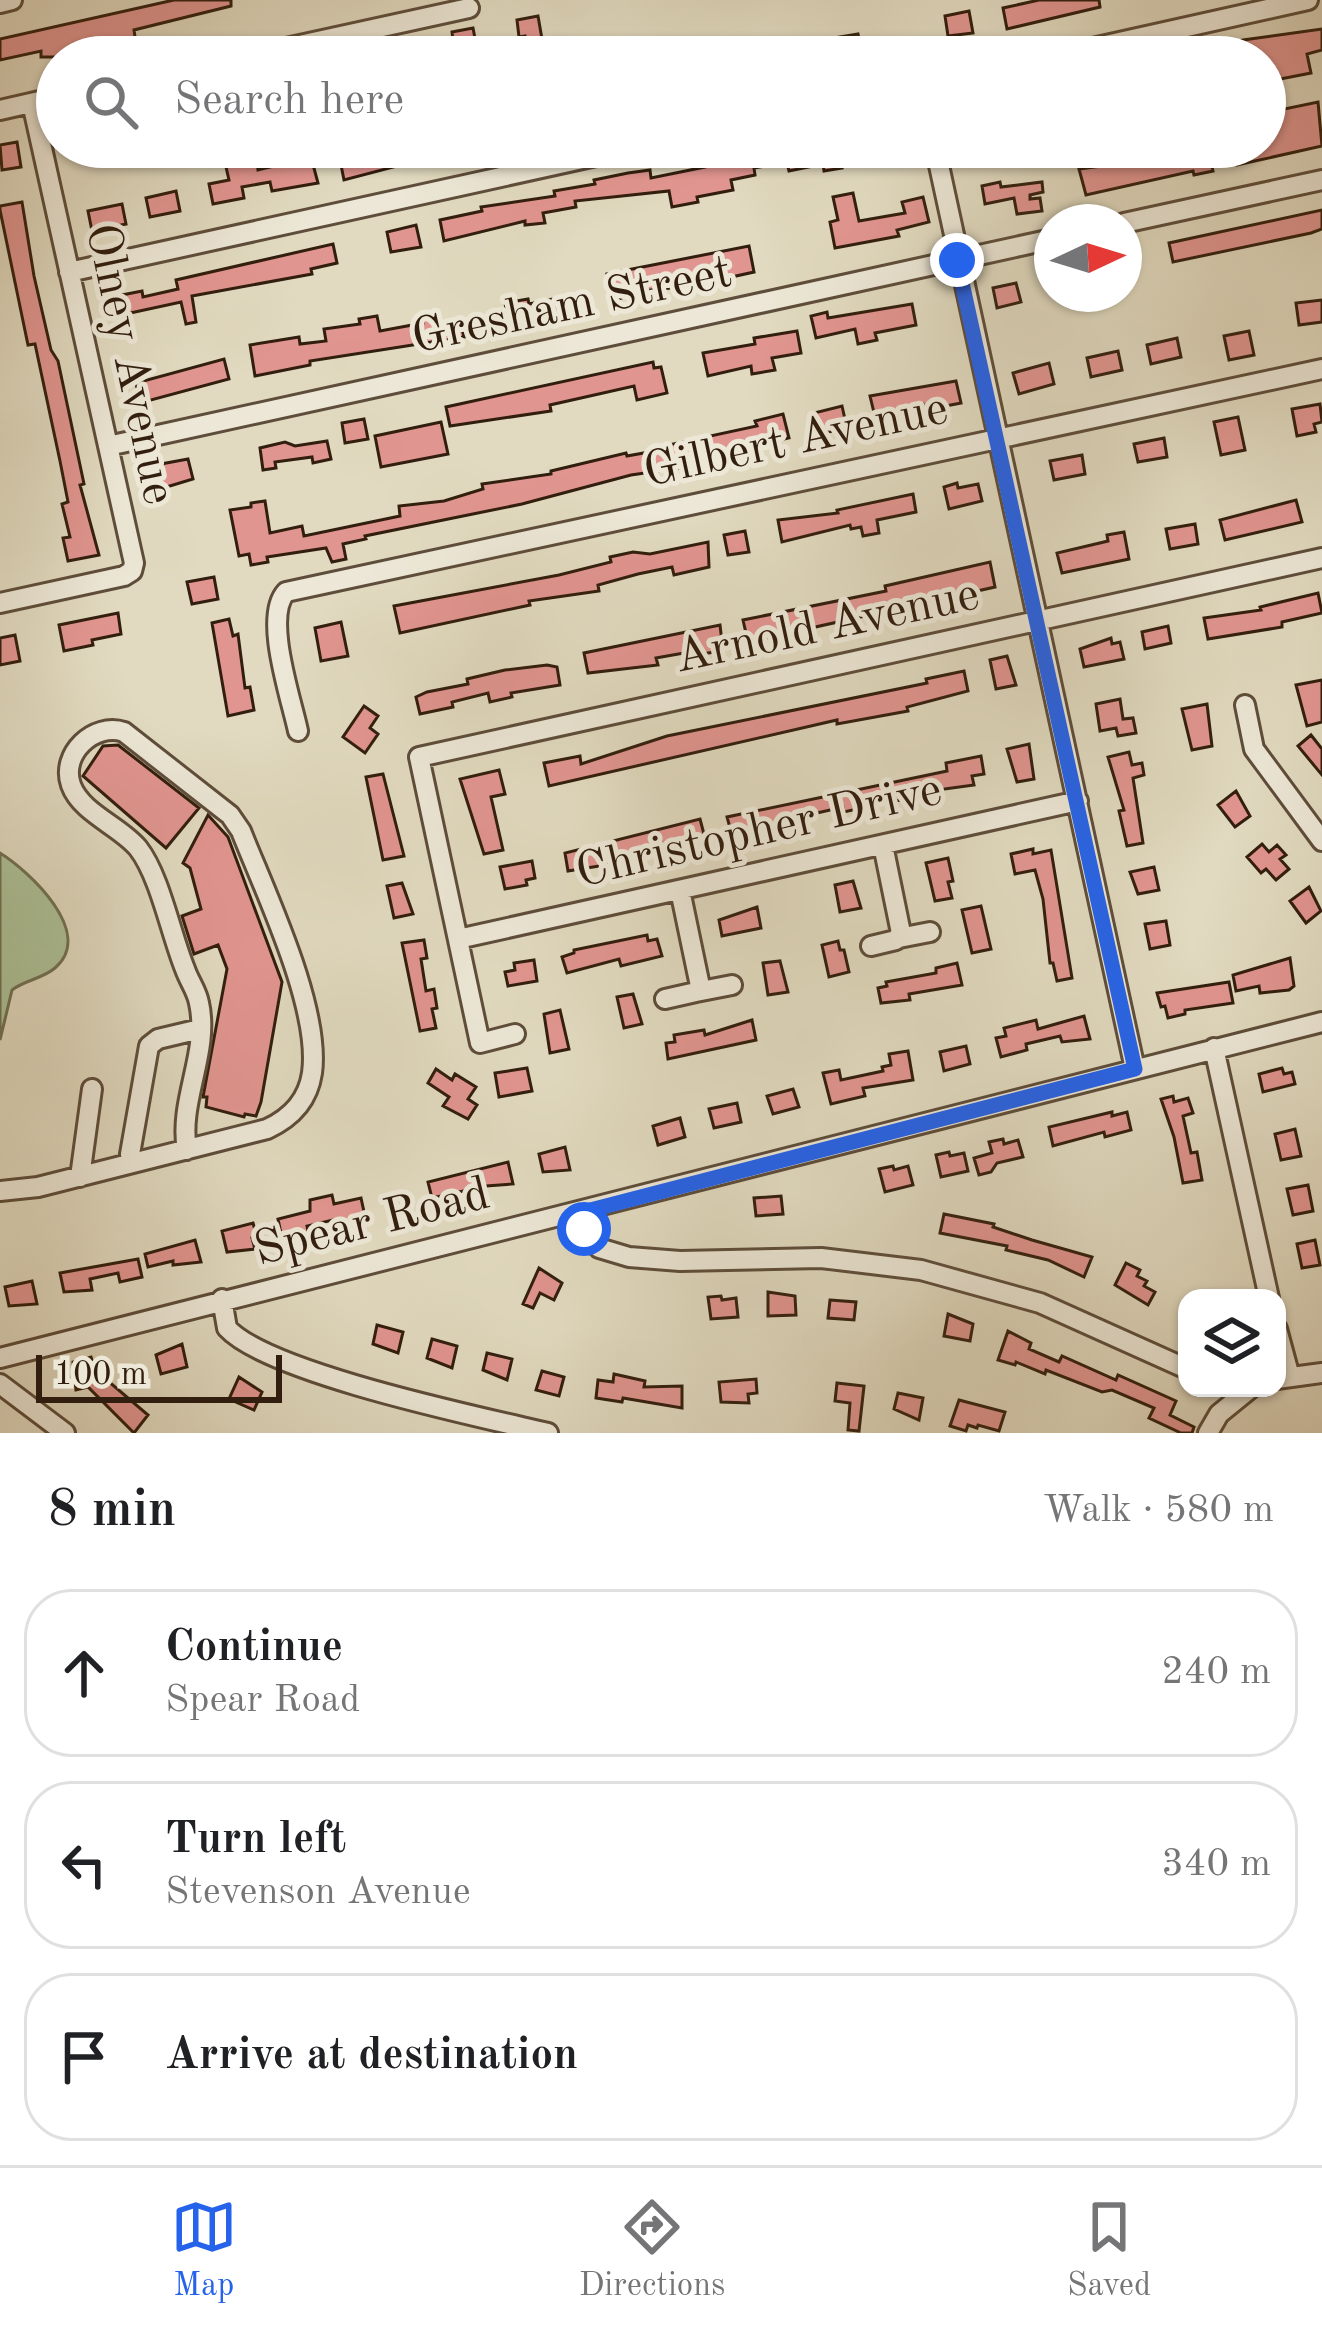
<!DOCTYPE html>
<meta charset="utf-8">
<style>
body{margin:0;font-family:"Old Standard TT",serif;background:#f2f2f2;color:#202124}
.controls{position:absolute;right:36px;bottom:36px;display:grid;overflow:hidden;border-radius:24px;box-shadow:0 3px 9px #0004}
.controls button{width:108px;height:108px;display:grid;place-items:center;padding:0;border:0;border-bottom:3px solid #e0e0e0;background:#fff;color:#202124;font:60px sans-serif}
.compass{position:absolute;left:1034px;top:204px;width:108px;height:108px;border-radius:50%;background:#fff;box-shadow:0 3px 9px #0004;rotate:86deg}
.scale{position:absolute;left:36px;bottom:30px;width:246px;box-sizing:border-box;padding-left:12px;border:6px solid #321e0e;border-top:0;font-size:33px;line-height:42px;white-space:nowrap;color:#321e0e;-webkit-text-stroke:9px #ece7d6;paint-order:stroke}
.stop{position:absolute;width:36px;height:36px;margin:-27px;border:9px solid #2563eb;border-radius:50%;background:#fff}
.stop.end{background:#2563eb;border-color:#fff;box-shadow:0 3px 12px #0008}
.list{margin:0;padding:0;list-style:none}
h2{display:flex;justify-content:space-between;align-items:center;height:156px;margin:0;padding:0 48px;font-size:51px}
h2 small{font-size:39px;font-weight:400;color:#757577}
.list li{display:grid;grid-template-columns:78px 1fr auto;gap:36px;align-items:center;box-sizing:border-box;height:168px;margin:0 24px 24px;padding:0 24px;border:3px solid #e0e0e0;border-radius:48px}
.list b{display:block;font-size:45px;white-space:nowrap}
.list p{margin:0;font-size:39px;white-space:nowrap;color:#757577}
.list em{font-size:39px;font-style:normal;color:#757577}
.icon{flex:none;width:66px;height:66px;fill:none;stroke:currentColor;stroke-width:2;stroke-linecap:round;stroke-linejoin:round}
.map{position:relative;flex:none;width:1322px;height:1433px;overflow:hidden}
.search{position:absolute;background:#fff;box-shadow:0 3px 9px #0004;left:36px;right:36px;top:36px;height:132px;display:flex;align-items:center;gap:30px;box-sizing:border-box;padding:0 42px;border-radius:66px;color:#757577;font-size:45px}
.sheet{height:732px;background:#fff}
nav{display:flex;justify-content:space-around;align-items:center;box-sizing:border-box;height:168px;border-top:3px solid #e0e0e0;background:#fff;font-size:33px;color:#757577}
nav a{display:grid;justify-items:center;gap:6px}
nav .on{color:#2563eb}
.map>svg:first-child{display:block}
</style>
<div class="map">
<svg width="1322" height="1433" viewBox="0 0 1322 1433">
<rect width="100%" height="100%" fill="#e1dac0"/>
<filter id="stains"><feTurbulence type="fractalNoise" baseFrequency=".00167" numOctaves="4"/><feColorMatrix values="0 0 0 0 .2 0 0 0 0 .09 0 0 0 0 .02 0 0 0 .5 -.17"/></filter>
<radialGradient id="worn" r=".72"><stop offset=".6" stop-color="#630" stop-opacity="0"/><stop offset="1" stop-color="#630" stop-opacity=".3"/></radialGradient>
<path fill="#adc197" stroke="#707052" stroke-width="3" d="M0 853C29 871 96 933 55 968 42 979 25 980 12 990L0 1040Z"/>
<path fill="#e19590" stroke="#321e0e" stroke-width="3" d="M174 0H231V6L134 30 138 57H41V51L0 60V39Z
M1039 0H1099L1100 7 1007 29 1003 8Z
M969 11 973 33 948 36 945 16Z
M538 16 542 39 526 42 525 36 519 37 517 20Z
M473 28 478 54 446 57 444 41 453 40 452 32Z
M1322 29V50L1307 54 1311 73 1265 82V57H1206L1205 52 1243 40Z
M858 34 862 57H838L834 38Z
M1318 102 1322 146 1237 165 1233 147H1265V113Z
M17 142 21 167 2 170 0 145Z
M389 147H446L447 153 344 180 339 155Z
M804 147H838L842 168 824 171 823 164 789 171 784 151Z
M1188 147H1207L1213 171 1194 175 1193 171 1086 195 1079 169 1140 161 1188 151Z
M753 148V153L767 150 770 165 754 168 755 175 731 180 733 190 697 197 698 202 672 207 669 191 575 201 576 207 543 213 545 223 525 225V221L444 241 440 220 482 211 481 207 555 196 554 191 595 184 594 180 628 173 650 170 651 178 705 167 704 162 737 156 736 152Z
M311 157 318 183 272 191 270 182 242 187 244 198 213 204 209 184 229 180 226 167 257 161 258 170Z
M1000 182 1001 187 1042 182 1043 192 1030 195V199L1040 198 1042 211 1017 214 1014 198 985 204 982 186Z
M176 191 180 211 150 217 146 198Z
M853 193 859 221 905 213 902 202 923 197 929 222 897 230 899 236 835 248 830 222 838 220 833 197Z
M22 202 34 276 51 350 58 361 84 484 80 485 99 555 68 561 63 538 70 537 62 504 68 502 60 461 35 344 28 345 0 210V206Z
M122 204 126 224 92 231 88 211Z
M1322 210V229L1311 233 1173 262 1169 243Z
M416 225 421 247 391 252 387 232Z
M333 244 337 263 311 269 312 274 192 296 196 322 186 324 181 302 112 317 107 298 142 291 143 297 178 289 176 280Z
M749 246 754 272 691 286 641 291 613 301 607 274Z
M1016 283 1021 302 997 308 993 288Z
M567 296 571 315 509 325 505 303 528 299 529 304Z
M1322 300V322L1299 325 1296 303Z
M912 304 916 325 875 333 877 340 858 344 855 329 816 338 811 316 827 312 828 318Z
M377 316 380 331 423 323 422 319 436 316 438 325 460 320 464 337 310 361V365L255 376 250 345 299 337 300 344 326 341 324 329 360 324 359 319Z
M797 331 801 353 772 358 775 370 752 374 751 366 708 376 703 353 755 344 754 338Z
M1249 331 1254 355 1229 360 1224 336Z
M1177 338 1181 357 1151 364 1147 345Z
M1118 351 1122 370 1091 377 1087 358Z
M224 359 229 379 140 403 136 383Z
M653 362 654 368 661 367 667 393 637 400 634 386 550 405 551 411 450 426 446 407Z
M1049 363 1054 384 1019 394 1013 373Z
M956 381 961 403 925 410 923 404 888 412 889 418 876 421 870 396Z
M1320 404 1322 422 1314 424 1316 432 1297 436 1292 409Z
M842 406 847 428 814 435 810 414Z
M783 414 789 438 686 462 687 467 631 475 522 504 365 536 366 539 343 544 346 559 332 562 326 548 267 557 268 562 251 565 249 554 239 556 230 510 251 507V503L265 501 270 533 302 526 304 536 400 516 399 506 444 501 483 489 482 484 551 474V471L626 453 627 456 660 450 659 447 757 426 755 421Z
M1238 417 1245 450 1221 455 1214 422Z
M364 419 368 439 345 443 342 423Z
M441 422 448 454 381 467 375 436Z
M1164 438 1167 457 1138 462 1134 444Z
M327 441 331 459 313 463 312 457 275 462 276 468 263 470 260 448 285 442 295 446Z
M1082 455 1085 474 1054 480 1050 461Z
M188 459 193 479 150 492 147 475 163 472 161 464Z
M957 483 958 488 978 484 982 501 949 509 944 487Z
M913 494 916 512 877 520 879 533 863 536 861 527 851 529 850 525 782 542 778 520 838 513 837 510Z
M1296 500 1302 522 1225 540 1220 520Z
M1195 524 1198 544 1170 549 1166 529Z
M745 531 749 552 728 555 724 535Z
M1124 532 1129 559 1062 573 1057 553 1108 541 1107 535Z
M708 542 709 567 674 575 672 567 638 574 598 585 599 591 529 601 530 605 400 633 394 606 559 575 611 562 610 557 633 552 650 554Z
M990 562 995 587 748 642 743 620 886 591 885 586Z
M214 577 218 599 192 604 187 582Z
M1318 593 1322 613 1282 622V627L1208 639 1204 618 1261 610 1260 607Z
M118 613 121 634 92 640 93 645 64 651 59 625Z
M229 619 233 636 238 634 245 688 250 687 254 710 228 716 212 623Z
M341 622 348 656 321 661 315 628Z
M720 625 722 642 714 644 715 652 695 655V651L656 658 658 665 588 673 584 653Z
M1168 626 1171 643 1145 649 1142 632Z
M15 635 20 661 0 665V638Z
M1111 638 1112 644 1120 642 1124 659 1084 667 1080 649Z
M1007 656 1016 685 996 689 990 660Z
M547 665 557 667 560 685 511 693 512 697 490 702 488 693 452 702 453 707 420 714 416 697 427 692 468 684 467 679 505 670Z
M964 671 968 691 907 707 908 711 837 724V720L549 786 544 763 580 756 581 764 667 736 927 683 926 679Z
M1322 680V722L1307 726 1296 685Z
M1120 699 1123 719 1133 718 1136 733 1118 736 1116 728 1100 731 1096 704Z
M1207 704 1212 746 1192 750 1182 709Z
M364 706 378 716 370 728 378 734 365 753 343 737Z
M1311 735 1322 749V775L1298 746Z
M1029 744 1034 779 1017 782 1007 749Z
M118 745 199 808 166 848 83 776 103 746Z
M1129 752 1132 765 1142 763 1144 775 1133 778 1143 843 1127 846 1119 811 1124 810 1108 757Z
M981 756 984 774 972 776 974 785 915 793V797L896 801 895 796 865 803 866 807 844 812 843 807 804 816 805 822 732 835 727 817 947 771 946 763Z
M499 770 505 794 491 797 503 850 484 854 460 779Z
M383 774 404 856 383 860 366 777Z
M1236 791 1250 816 1235 827 1218 805Z
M208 815 228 837 282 982 261 1102 256 1116 245 1114 244 1117 206 1107 207 1097H203L227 969 218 945 194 954 182 916 201 909 190 868 183 863Z
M700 819 705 838 642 854 643 859 568 871 565 853Z
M1262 844 1269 852 1277 845 1286 855 1280 859 1289 869 1276 880 1266 869 1261 873 1247 857Z
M1033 849V854L1051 850 1072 978 1057 981 1053 963H1050L1043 899 1035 870 1015 874 1011 854Z
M948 858 953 881 948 882 952 898 935 901 926 863Z
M532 861 535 878 526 880 527 885 505 889 500 867Z
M1154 867 1159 890 1138 894 1130 872Z
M853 881 861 908 840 912 835 885Z
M402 883 413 914 394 918 387 886Z
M1309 887 1321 911 1306 923 1290 901Z
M981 906 991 949 972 953 962 910Z
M757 907 761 928 722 936 719 920Z
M1166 921 1170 945 1150 949 1145 924Z
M647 935 648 941 657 939 662 956 621 966 619 959 567 973 562 957 574 953V950Z
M424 940 427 958 421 959 426 991 434 989 437 1008 432 1009 436 1028 420 1031 402 943Z
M838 941 840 950H844L849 972 829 977 822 945Z
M1290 958 1294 986 1289 990 1260 993 1259 986 1236 991 1233 975Z
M534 960 537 981 508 986 505 972 515 970 514 963Z
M780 961 788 992 768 995 763 963Z
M957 963 962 985 909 994 910 1000 881 1003 878 988 887 986 886 982 936 973V968Z
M1229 982 1233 1003 1185 1010V1014L1168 1018 1165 1006 1161 1007 1157 993Z
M633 994 642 1024 624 1028 617 997Z
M560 1010 569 1049 550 1053 544 1014Z
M1084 1016 1090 1039 1062 1042 1060 1036 1026 1044 1027 1050 1001 1057 996 1038 1006 1036 1004 1028 1036 1020 1038 1029Z
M752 1020 756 1040 668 1059 666 1043 675 1042 674 1035 704 1030 705 1035Z
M966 1046 970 1064 944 1071 940 1052Z
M908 1051 913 1080 863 1088 865 1096 831 1104 823 1073 839 1070 841 1080 883 1071 882 1067 891 1065 889 1054Z
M527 1068 532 1091 499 1097 495 1073Z
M1282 1068 1284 1074 1292 1072 1295 1084 1263 1092 1259 1074Z
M436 1069 452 1080 455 1074 476 1087 468 1099 477 1105 468 1119 443 1106 449 1097 428 1083Z
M793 1089 799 1107 773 1114 767 1096Z
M1173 1096 1174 1102 1188 1098 1193 1113 1183 1116 1191 1153 1197 1152 1202 1180 1183 1183 1174 1137 1161 1099Z
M737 1103 741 1122 714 1128 709 1109Z
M1112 1112V1116L1127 1112 1131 1130 1105 1137 1104 1132 1053 1146 1049 1127Z
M680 1118 685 1137 658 1145 653 1126Z
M1295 1129 1301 1156 1281 1160 1275 1134Z
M1003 1139 1004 1144 1018 1140 1023 1157 997 1163 991 1172 979 1175 974 1158 992 1153 989 1142Z
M565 1147 570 1170 543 1172 539 1154Z
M949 1152 950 1156 964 1153 968 1171 941 1177 936 1155Z
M508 1162 513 1184 486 1186 432 1198 428 1182Z
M893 1166 894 1170 908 1166 913 1185 885 1192 879 1169Z
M1308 1185 1313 1211 1293 1215 1287 1189Z
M332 1195 334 1204 361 1198 366 1221 338 1224 337 1219 307 1226 309 1235 282 1238 278 1219 310 1211V1200Z
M781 1196 783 1214 756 1216 754 1198Z
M944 1214 994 1224 993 1227 1032 1240 1092 1257 1084 1277 1048 1260 1006 1250 1007 1246 940 1233Z
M253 1223 257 1237 252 1238 255 1249 227 1252 222 1231Z
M195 1240 201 1262 173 1265V1261L148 1267 145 1254Z
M1315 1240 1320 1265 1302 1268 1297 1244Z
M138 1259 142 1277 120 1282 118 1273 90 1279 92 1290 64 1292 60 1273Z
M1126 1263 1140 1270 1137 1276 1147 1281 1144 1286 1155 1292 1148 1305 1115 1285Z
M539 1268 562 1283 554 1300 540 1293 533 1308 523 1304Z
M32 1281 37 1304 9 1306 5 1287Z
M768 1292 795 1296 796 1315 768 1316Z
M721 1296 722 1300 736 1298 738 1317 711 1319 708 1297Z
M830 1300 856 1302 854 1320 828 1318Z
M948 1314 973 1324 970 1341 944 1336Z
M377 1325 403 1332 398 1353 373 1344Z
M1008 1331 1031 1343 1029 1349 1059 1362 1062 1356 1116 1380 1118 1375 1176 1401 1170 1415 1194 1427 1192 1433H1181L1149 1418 1154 1408 1112 1390 1102 1392 1046 1370 1045 1374 1016 1362 1015 1365 998 1360Z
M432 1339 457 1346 452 1368 427 1358Z
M182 1344 187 1367 161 1374 156 1355Z
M487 1353 512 1359 507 1380 483 1370Z
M91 1357 95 1370 148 1415 134 1433 88 1387 76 1390 73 1362Z
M542 1371 564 1377 559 1396 536 1390Z
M614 1374 645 1381 644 1387 682 1386V1408L623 1398 622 1402 596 1398 598 1380 613 1382Z
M239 1377 262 1392 254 1410 229 1399Z
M756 1379 757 1393 748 1394 749 1403 721 1402 719 1382Z
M837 1383 864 1386 859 1431 848 1430 850 1403 835 1401Z
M898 1393 923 1398 919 1420 894 1409Z
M959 1400 1005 1412 999 1431 978 1425 977 1428 968 1425 966 1431 950 1426Z"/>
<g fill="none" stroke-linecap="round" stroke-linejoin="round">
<g stroke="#5e4d3a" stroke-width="24">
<path id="minor" d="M0 3 12 0
M245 57 469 8
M1052 57 1308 0
M0 110 57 97
M935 147 1135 1069
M1124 223 1322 180
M69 272 637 147
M108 446 1052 239
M0 603 124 576 132 571 134 563 32 103
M1245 705 1254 749 1322 841
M298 731C291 698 263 617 286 592L1322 369
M899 938 930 932
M458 939 1078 801
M871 946 896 940 901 933 883 845
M696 992 732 985
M665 999 696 992 700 986 680 890
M515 1034 480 1043 419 757 1322 558
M1214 1048 1269 1298
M131 1163 130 1154 149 1046 158 1039 200 1029
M80 1177 92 1089
M0 1191 38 1187 267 1129C291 1118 308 1100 312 1073 321 1008 265 892 241 831L230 815 124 732C94 722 60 754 71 785 81 813 120 826 138 848 160 876 171 935 185 969 189 981 197 991 199 1003 210 1052 178 1101 187 1150
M575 1214 599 1248 629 1257 680 1261 821 1258 921 1270 1040 1303 1187 1369
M222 1299 227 1328C268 1373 480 1417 548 1433
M1277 1329 1290 1377
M0 1358 1322 1022
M1277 1379 1322 1373
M0 1384 65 1433
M1208 1433 1219 1414 1251 1388"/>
</g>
<use href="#minor" stroke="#ece7d6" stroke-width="18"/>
</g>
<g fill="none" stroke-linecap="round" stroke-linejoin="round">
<path stroke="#2563eb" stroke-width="15" d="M584 1229 575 1214 1135 1069 957 260"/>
</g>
<g text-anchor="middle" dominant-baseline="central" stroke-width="10" stroke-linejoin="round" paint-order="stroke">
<g font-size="48" fill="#321e0e" stroke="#ece7d6">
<text transform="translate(572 306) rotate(-12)">Gresham Street</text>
<text transform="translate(129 364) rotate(78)">Olney Avenue</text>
<text transform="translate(796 441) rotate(-12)">Gilbert Avenue</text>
<text transform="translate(827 627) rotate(-12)">Arnold Avenue</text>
<text transform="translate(759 832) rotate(-13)">Christopher Drive</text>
<text transform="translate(372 1223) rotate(-14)">Spear Road</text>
</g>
</g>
<rect width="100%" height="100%" filter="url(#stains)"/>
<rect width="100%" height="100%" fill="url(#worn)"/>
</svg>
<div class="controls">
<button><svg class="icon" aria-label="layers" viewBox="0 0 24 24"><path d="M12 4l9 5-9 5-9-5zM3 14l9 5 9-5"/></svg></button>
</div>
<svg class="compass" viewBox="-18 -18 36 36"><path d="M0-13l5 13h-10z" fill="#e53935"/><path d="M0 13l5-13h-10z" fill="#757577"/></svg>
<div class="scale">100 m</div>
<div class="stop" style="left:584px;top:1229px"></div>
<div class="stop end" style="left:957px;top:260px"></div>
<div class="search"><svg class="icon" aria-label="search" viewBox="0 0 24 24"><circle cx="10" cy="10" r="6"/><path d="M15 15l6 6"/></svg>Search here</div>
</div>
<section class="sheet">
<h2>8 min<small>Walk · 580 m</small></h2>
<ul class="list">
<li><svg class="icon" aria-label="ahead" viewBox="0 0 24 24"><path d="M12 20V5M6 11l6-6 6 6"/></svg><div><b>Continue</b><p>Spear Road</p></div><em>240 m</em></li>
<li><svg class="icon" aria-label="left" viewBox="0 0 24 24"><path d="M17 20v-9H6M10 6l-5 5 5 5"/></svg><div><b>Turn left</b><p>Stevenson Avenue</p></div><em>340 m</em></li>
<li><svg class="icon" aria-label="arrive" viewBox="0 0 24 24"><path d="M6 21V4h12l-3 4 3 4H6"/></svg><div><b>Arrive at destination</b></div></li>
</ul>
</section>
<nav>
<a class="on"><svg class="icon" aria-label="map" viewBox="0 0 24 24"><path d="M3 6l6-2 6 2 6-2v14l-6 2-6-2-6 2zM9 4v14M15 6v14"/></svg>Map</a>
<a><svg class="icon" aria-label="directions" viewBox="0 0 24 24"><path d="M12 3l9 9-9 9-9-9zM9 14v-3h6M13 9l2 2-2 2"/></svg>Directions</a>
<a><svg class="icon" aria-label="saved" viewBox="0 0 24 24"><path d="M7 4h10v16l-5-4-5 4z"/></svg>Saved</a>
</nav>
